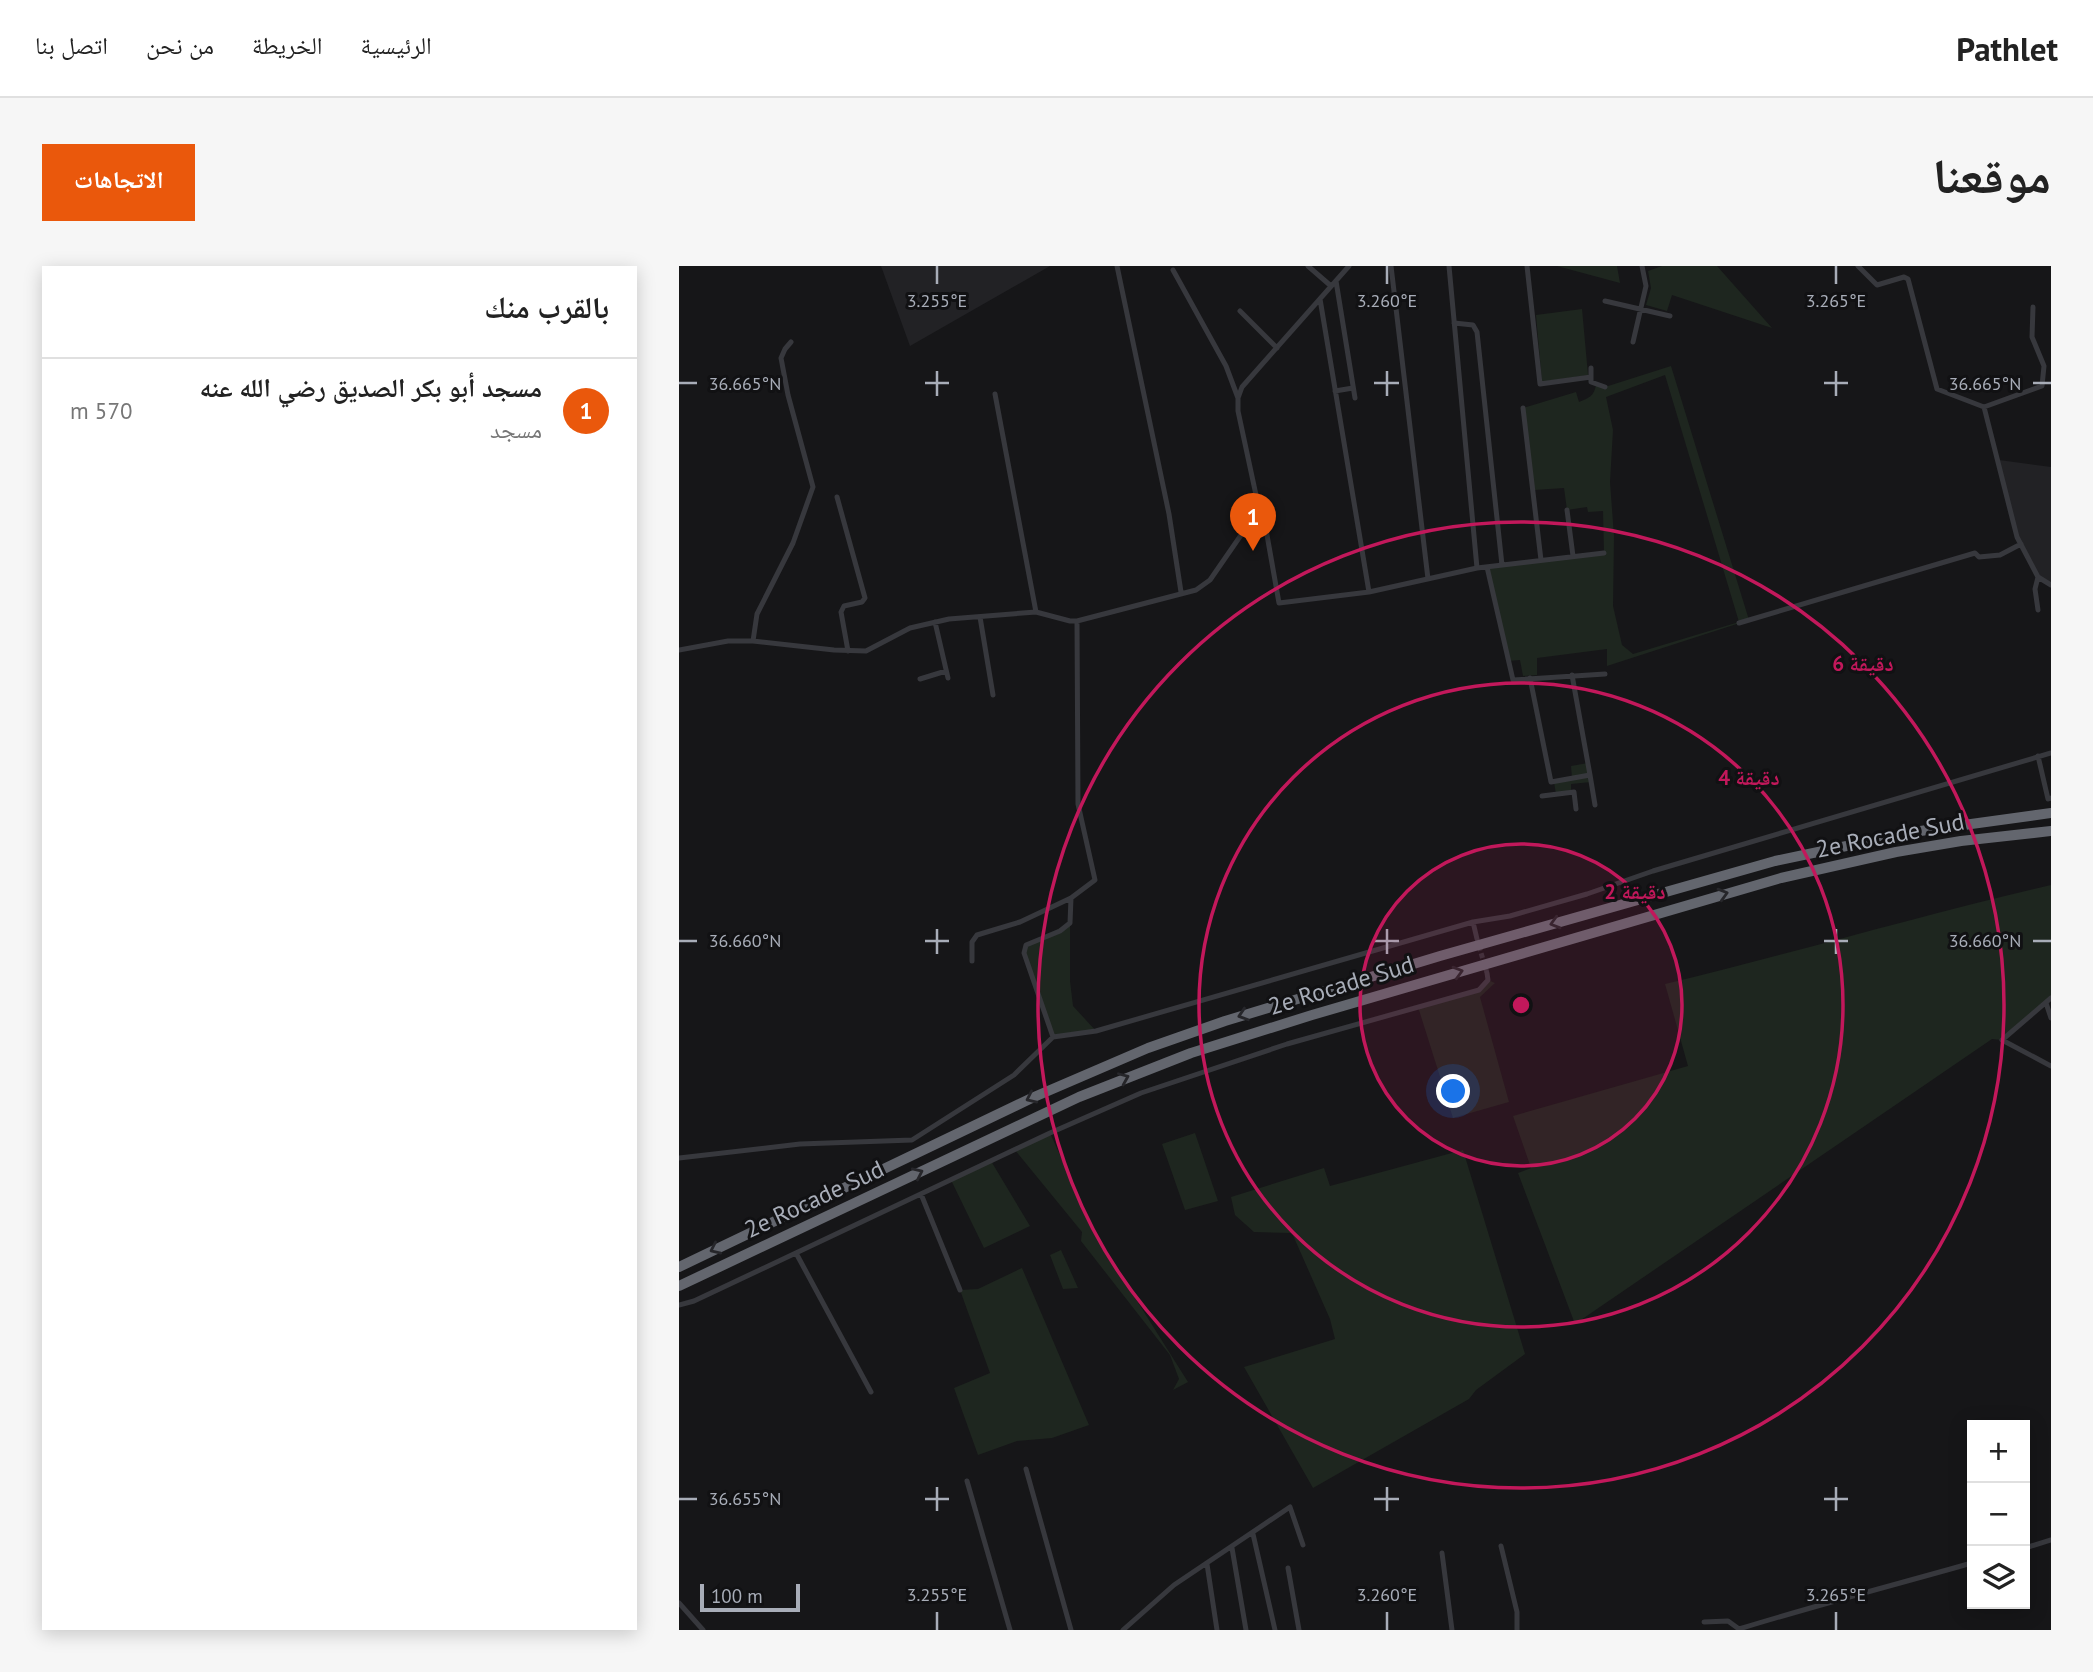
<!DOCTYPE html>
<html lang="ar">
<meta charset="utf-8">
<style>
body{margin:0;font-family:"PT Sans","Noto Naskh Arabic",sans-serif;background:#f6f6f6;color:#222;direction:rtl}
.controls{position:absolute;right:21px;bottom:21px;display:grid;overflow:hidden;border-radius:0px;box-shadow:0 4px 18px #0003}
.controls button{width:63px;height:63px;display:grid;place-items:center;padding:0;border:0;border-bottom:2px solid #e0e0e0;background:#fff;color:#222;font:35px sans-serif}
.scale{position:absolute;left:21px;bottom:18px;width:100px;box-sizing:border-box;padding-left:7px;border:4px solid #a8adb8;border-top:0;font-size:19px;line-height:24px;white-space:nowrap;color:#a8adb8;-webkit-text-stroke:5px #111113;paint-order:stroke}
.you{position:absolute;left:775px;top:826px;width:24px;height:24px;margin:-18px;border:5px solid #fff;border-radius:50%;background:#1a73e8;box-shadow:0 0 0 10px #1a73e833}
.badge{display:grid;place-items:center;width:46px;height:46px;border-radius:50%;background:#ea580c;color:#fff;font-size:23px;font-weight:700}
.pin{position:absolute;translate:-50% -58px;filter:drop-shadow(0 2px 4px #0008)}
.pin::after{content:'';position:absolute;top:37px;width:24px;height:21px;background:inherit;clip-path:polygon(0 0,100% 0,50% 100%)}
.list{margin:0;padding:0;list-style:none}
h2{display:flex;justify-content:space-between;align-items:center;height:91px;margin:0;padding:0 28px;font-size:30px}
h2 small{font-size:23px;font-weight:400;color:#767676}
.list li{display:grid;grid-template-columns:46px 1fr auto;gap:21px;align-items:center;box-sizing:border-box;height:105px;padding:0 28px;border-top:2px solid #e0e0e0}
.list b{display:block;font-size:26px;white-space:nowrap}
.list p{margin:0;font-size:23px;white-space:nowrap;color:#767676}
.list em{font-size:23px;font-style:normal;color:#767676}
.icon{flex:none;width:38px;height:38px;fill:none;stroke:currentColor;stroke-width:2;stroke-linecap:round;stroke-linejoin:round}
.map{position:relative;flex:none;width:1372px;height:1364px;overflow:hidden;direction:ltr;border-radius:0px}
header{display:flex;align-items:center;gap:42px;box-sizing:border-box;height:98px;padding:0 35px;background:#fff;border-bottom:2px solid #e0e0e0}
header strong{font-size:33px}
nav{display:flex;gap:38px;margin-inline-start:auto;font-size:24px}
.intro{display:flex;align-items:center;justify-content:space-between;box-sizing:border-box;height:168px;padding:0 42px}
h1{margin:0;font-size:49px}
.button{padding:18px 32px;border-radius:0px;background:#ea580c;color:#fff;font-size:24px;font-weight:700}
main{display:flex;gap:42px;padding:0 42px}
aside{flex:1;background:#fff;border-radius:0px;box-shadow:0 4px 18px #0003}
.map>svg:first-child{display:block}
</style>
<header>
<strong>Pathlet</strong>
<nav><a>الرئيسية</a><a>الخريطة</a><a>من نحن</a><a>اتصل بنا</a></nav>
</header>
<div class="intro"><h1>موقعنا</h1><a class="button">الاتجاهات</a></div>
<main>
<div class="map">
<svg width="1372" height="1364" viewBox="0 0 1372 1364">
<rect width="100%" height="100%" fill="#161618"/>
<path fill="#222225" d="M202 0H371L231 80Z
M1320 194 1372 201V319L1359 311 1338 271Z"/>
<path fill="#1e261f" fill-rule="evenodd" d="M878 0H938L941 17Z
M983 0H1038L1093 62 993 29 988 45 967 39 972 22 969 5Z
M903 43 909 109 863 116 857 49Z
M992 100 1070 354 928 400V383L858 392V409L844 410 841 394 829 395 808 301 925 287 924 245 909 246 908 241 888 244 885 222 855 224 844 142 897 126 900 136C910 132 915 130 917 119L926 121ZM986 109 1060 356 954 388 943 379 934 340 935 270 931 216 934 164 927 131Z
M909 497 912 516 892 518V525L877 528 875 516 893 512 892 500Z
M1372 619V732L1323 774 1313 773 896 1058 839 907 852 902 834 850 1009 800 986 718C1115 687 1242 649 1372 619Z
M391 657V715L394 740 417 765 374 771 345 687 347 679Z
M809 714 816 717 801 731 830 836 774 852 739 741 800 724Z
M371 867 419 973 509 1116 494 1124 500 1113 491 1089 402 975 403 966 336 884Z
M516 867 539 935 506 944 483 878Z
M784 884 846 1088 797 1124 790 1133 634 1222 565 1101 656 1073 651 1053 613 967 575 966 556 949 552 931 645 902 651 920Z
M312 895 351 960 305 982 272 914Z
M382 984 399 1022 384 1023 371 989Z
M343 1002 410 1159 373 1172 338 1175 299 1189 275 1122 311 1107 281 1024 299 1023Z"/>
<g fill="none" stroke-linecap="round" stroke-linejoin="round">
<path stroke="#333438" stroke-width="5" stroke-dasharray="5 2.5" stroke-linecap="butt" d="M800 680 808 707"/>
<path stroke="#37383d" stroke-width="5" d="M438 0 490 248 502 326
M629 0 652 20
M712 0 749 313
M770 0 798 302
M848 0 861 118 912 111
M1179 0 1198 19 1225 11 1229 13 1258 123 1305 141
M494 4 547 100 559 132
M657 15 676 132
M641 33 690 326
M926 35 991 50
M1354 41 1353 71 1365 100 1363 120 1305 141 1338 271 1359 311 1356 323 1359 344
M561 45 598 82
M775 57 794 59 798 66 823 299
M954 76 967 20 963 0
M912 102V116L926 121
M656 125 674 122
M316 128 357 346
M844 142 862 294
M158 231 186 332 183 336 165 340 162 346 169 385
M580 243 585 252 600 337 690 326 798 302 925 287
M888 244 894 290
M808 301 834 414 926 408
M1359 311 1372 319
M301 351 314 429
M256 356 269 412
M1060 357 1296 287 1300 291 1321 289 1342 278
M74 375 78 348 114 277 134 221 109 129 102 92 106 83 112 76
M0 384 49 375H74L155 384 187 385 231 362 270 353 357 346 391 355H398L517 324 531 314 580 243 559 145V132L563 121 670 0
M851 412 872 516 911 509 893 409
M241 413 267 405
M1359 490 1369 533 1372 532
M911 509 916 539
M863 530 895 526 897 543
M794 656 798 673
M293 695V676L298 669 341 656 392 632
M1372 732 1323 774 1372 800
M1367 737 1372 752
M374 771 417 765 794 656 831 650 908 628 974 605 1372 487
M0 892 121 878 233 874 335 809 374 771 345 687 347 679 381 665 391 657 392 632 416 614 399 538 398 355
M242 928 281 1024
M117 987 192 1126
M0 1039 15 1035 371 867 462 827 608 778 800 724 809 714 808 707
M347 1203 392 1364
M288 1215 331 1364
M574 1268 596 1364
M822 1280 838 1346V1364
M553 1282 567 1364
M1346 1282 1372 1274
M763 1287 773 1364
M528 1298 538 1364
M609 1302 620 1364
M0 1337 24 1364
M1025 1356 1049 1355 1060 1363C1138 1339 1215 1319 1293 1297
M444 1364 495 1319 611 1241 624 1279"/>
<path stroke="#63666e" stroke-width="10" d="M0 1001 355 831 469 782 546 755 761 690 1096 595 1234 566 1372 547
M0 1020 400 831 512 787 633 749 1102 612 1217 586 1282 575 1372 565"/>
</g>
<defs><path id="oneway-chevron" d="M-2-3.5L2.5 0L-2 3.5" fill="none" stroke-width="1.6" stroke-linecap="round" stroke-linejoin="round" transform="scale(1.75)"/></defs>
<g stroke="#26262a">
<use href="#oneway-chevron" transform="translate(1044 628) rotate(-16)"/>
<use href="#oneway-chevron" transform="translate(876 657) rotate(164)"/>
<use href="#oneway-chevron" transform="translate(779 706) rotate(-16)"/>
<use href="#oneway-chevron" transform="translate(564 749) rotate(162)"/>
<use href="#oneway-chevron" transform="translate(445 812) rotate(-23)"/>
<use href="#oneway-chevron" transform="translate(352 832) rotate(155)"/>
<use href="#oneway-chevron" transform="translate(239 907) rotate(-25)"/>
<use href="#oneway-chevron" transform="translate(36 983) rotate(155)"/>
</g>
<path fill="none" stroke="#a8adb8" stroke-width="2.5" d="M258 0V18M708 0V18M1157 0V18M258 105V130M708 105V130M1157 105V130M0 117H18M246 117H270M695 117H720M1145 117H1169M1354 117H1372M258 663V688M708 663V688M1157 663V688M0 675H18M246 675H270M695 675H720M1145 675H1169M1354 675H1372M258 1221V1245M708 1221V1245M1157 1221V1245M0 1233H18M246 1233H270M695 1233H720M1145 1233H1169M258 1346V1364M708 1346V1364M1157 1346V1364"/>
<circle cx="842" cy="739" r="161" fill="#c2185b" fill-opacity=".12"/>
<g fill="none" stroke="#c2185b" stroke-width="3.5">
<circle cx="842" cy="739" r="161"/>
<circle cx="842" cy="739" r="322"/>
<circle cx="842" cy="739" r="483"/>
</g>
<g text-anchor="middle" dominant-baseline="central" stroke-width="6" stroke-linejoin="round" paint-order="stroke">
<g font-size="24" fill="#a8adb8" stroke="#111113">
<text transform="translate(1211 569) rotate(-11)">2e Rocade Sud</text>
<text transform="translate(662 719) rotate(-17)">2e Rocade Sud</text>
<text transform="translate(135 933) rotate(-25)">2e Rocade Sud</text>
</g>
</g>
<g font-size="18" text-anchor="middle" fill="#a8adb8" stroke="#111113" stroke-width="6" stroke-linejoin="round" paint-order="stroke">
<text x="258" y="41">3.255°E</text>
<text x="708" y="41">3.260°E</text>
<text x="1157" y="41">3.265°E</text>
<text x="66" y="124">36.665°N</text>
<text x="1306" y="124">36.665°N</text>
<text x="66" y="681">36.660°N</text>
<text x="1306" y="681">36.660°N</text>
<text x="66" y="1239">36.655°N</text>
<text x="258" y="1335">3.255°E</text>
<text x="708" y="1335">3.260°E</text>
<text x="1157" y="1335">3.265°E</text>
</g>
<circle cx="842" cy="739" r="10" fill="#c2185b" stroke="#111113" stroke-width="3.5"/>
<g font-size="21" text-anchor="middle" font-weight="bold" fill="#c2185b" stroke="#111113" stroke-width="6" stroke-linejoin="round" paint-order="stroke">
<text x="1184" y="405">6 دقيقة</text>
<text x="1070" y="519">4 دقيقة</text>
<text x="956" y="633">2 دقيقة</text>
</g>
</svg>
<div class="controls">
<button>+</button>
<button>−</button>
<button><svg class="icon" aria-label="layers" viewBox="0 0 24 24"><path d="M12 4l9 5-9 5-9-5zM3 14l9 5 9-5"/></svg></button>
</div>
<div class="scale">100 m</div>
<div class="you"></div>
<div class="pin badge" style="left:574px;top:285px">1</div>
</div>
<aside>
<h2>بالقرب منك<small></small></h2>
<ul class="list">
<li><span class="badge">1</span><div><b>مسجد أبو بكر الصديق رضي الله عنه</b><p>مسجد</p></div><em>570 m</em></li>
</ul>
</aside>
</main>
